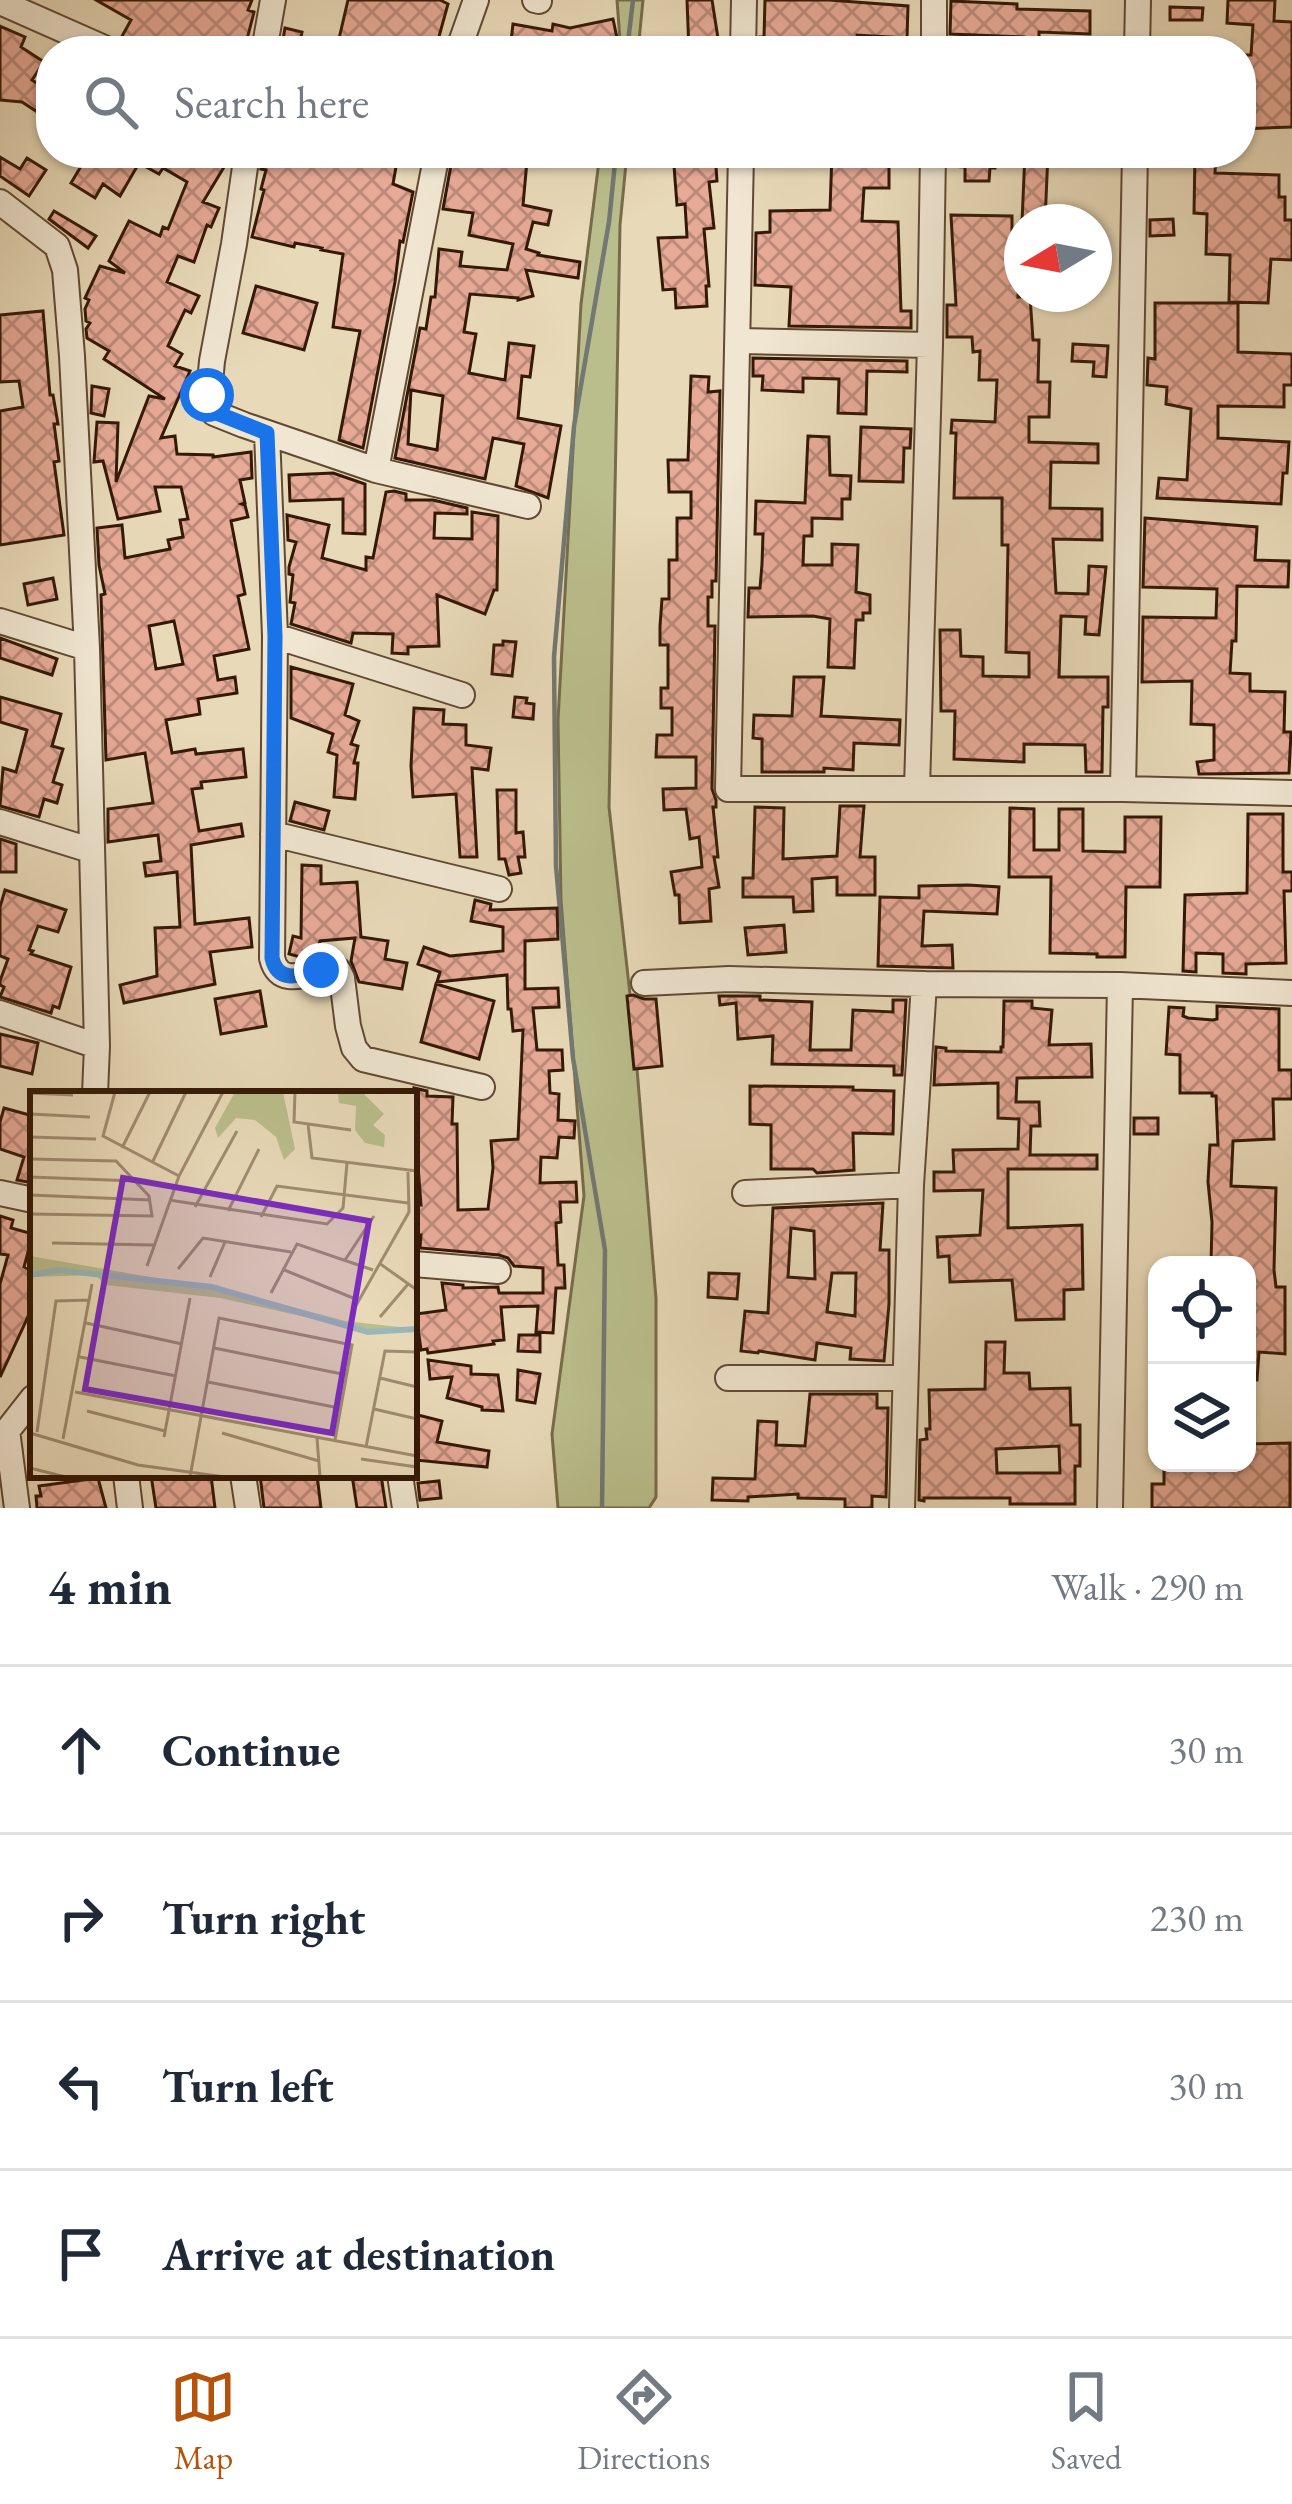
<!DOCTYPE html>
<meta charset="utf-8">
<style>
body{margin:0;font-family:"EB Garamond",serif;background:#f6f6f7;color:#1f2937}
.controls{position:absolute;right:36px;bottom:36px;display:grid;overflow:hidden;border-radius:24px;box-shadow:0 3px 9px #0004}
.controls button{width:108px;height:108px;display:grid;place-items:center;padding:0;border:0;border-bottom:3px solid #e0e1e3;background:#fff;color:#1f2937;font:60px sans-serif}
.compass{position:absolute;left:1004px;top:204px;width:108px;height:108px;border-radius:50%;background:#fff;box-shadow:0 3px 9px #0004;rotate:260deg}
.stop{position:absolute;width:36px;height:36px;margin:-27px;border:9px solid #1a73e8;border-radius:50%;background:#fff}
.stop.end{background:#1a73e8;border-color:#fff;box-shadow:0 3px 12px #0008}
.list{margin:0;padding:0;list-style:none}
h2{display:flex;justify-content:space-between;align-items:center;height:156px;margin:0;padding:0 48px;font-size:51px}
h2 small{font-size:39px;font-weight:400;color:#747a83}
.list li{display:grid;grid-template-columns:78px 1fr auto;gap:36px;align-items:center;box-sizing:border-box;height:168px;padding:0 48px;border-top:3px solid #e0e1e3}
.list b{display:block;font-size:45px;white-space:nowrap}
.list em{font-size:39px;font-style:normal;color:#747a83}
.icon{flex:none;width:66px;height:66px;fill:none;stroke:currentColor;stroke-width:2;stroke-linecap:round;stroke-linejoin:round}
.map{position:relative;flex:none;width:1292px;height:1508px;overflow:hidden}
.search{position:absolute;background:#fff;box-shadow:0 3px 9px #0004;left:36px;right:36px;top:36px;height:132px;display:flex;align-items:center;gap:30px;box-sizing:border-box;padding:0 42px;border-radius:48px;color:#747a83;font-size:45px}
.sheet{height:828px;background:#fff}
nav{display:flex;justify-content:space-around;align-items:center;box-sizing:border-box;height:168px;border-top:3px solid #e0e1e3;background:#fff;font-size:33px;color:#747a83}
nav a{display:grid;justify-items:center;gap:6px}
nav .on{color:#b45309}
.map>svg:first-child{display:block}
</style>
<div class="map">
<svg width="1292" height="1508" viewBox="0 0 1292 1508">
<defs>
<pattern id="building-cross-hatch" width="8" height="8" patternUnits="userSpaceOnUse" patternTransform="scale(3)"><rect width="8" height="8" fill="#e7aa97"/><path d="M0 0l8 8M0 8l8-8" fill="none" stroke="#bc8a79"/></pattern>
</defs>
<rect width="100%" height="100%" fill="#e8d9b8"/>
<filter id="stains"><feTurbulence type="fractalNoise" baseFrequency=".00167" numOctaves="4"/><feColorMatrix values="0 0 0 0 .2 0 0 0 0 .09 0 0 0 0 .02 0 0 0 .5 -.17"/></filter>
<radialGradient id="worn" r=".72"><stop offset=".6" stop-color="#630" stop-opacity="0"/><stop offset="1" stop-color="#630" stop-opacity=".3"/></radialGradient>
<path fill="#babe8c" stroke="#776c4a" stroke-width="3" d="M617 0H643L638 51H618L620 40Z
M600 153H627L620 225 609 807 633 1021 656 1298V1497L649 1508H558L552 1434 584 1196 561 900 558 720 581 304Z"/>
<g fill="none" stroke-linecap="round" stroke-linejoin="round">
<path stroke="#727872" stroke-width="4.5" d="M627 51 633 0
M602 1508 605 1250 573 1058 556 866 554 657 574 426 609 222 616 153"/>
</g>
<path fill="url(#building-cross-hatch)" stroke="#341907" stroke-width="3" fill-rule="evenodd" d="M96 0H252L248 10 254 12 244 51H127L121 38 131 20Z
M348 0H440L448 4 435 51H387L338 43Z
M687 0H712L720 51H689Z
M765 0H829L908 6 907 38 857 35V51H760V37H764Z
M1228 0H1275L1274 21 1292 22V127L1241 129V55H1251L1253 25 1227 23Z
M951 1 1017 4V9L1090 11V34L1039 32V51H1024V37L950 34Z
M1170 7 1203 8 1202 20H1170Z
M613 19 617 38 565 51H548L549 47 511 41 513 24 552 31 553 24 570 28Z
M0 26 25 37 21 47 44 62 32 80 51 92V121L22 102 0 100Z
M285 28 302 32 298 51H281Z
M89 153H222L230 157 203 202 219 208 211 227 207 225 194 262 178 256 167 282 199 296 191 313 185 310 168 346 182 354 175 366 190 371 161 438 175 436 177 454 213 455V457L251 452 252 478 240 480 245 503 242 504 245 505 248 517 231 521 245 594 238 596 249 649 214 656 218 680 235 677 237 693 198 699 200 714 166 720 172 753 195 749 196 754 243 749 246 777 201 782 202 788 192 789 199 831 241 824 243 836 191 845 195 924 249 918 252 947 210 952 215 984 124 1003 120 985 157 976 155 928 180 927 177 872 146 876 144 863 161 861 158 835 108 842V809L153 803 145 753 106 760 101 595 105 594 99 565 97 528 122 525 125 558 170 549 168 540 183 537 180 520 188 519 181 487H155L160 511 118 519 103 461 94 462 97 422 118 423 116 482 149 396 165 399 104 359 109 351 87 338 86 329 90 323 86 321 85 309 89 300 85 298 100 266 125 273 109 261 129 221 160 236 163 227 168 229 187 182 163 168 159 174 139 163 120 196 103 184 95 198 71 183ZM174 621 183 664 156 669 149 626Z
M265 153H358L397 161 393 184 413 192 403 242 400 241 395 282 363 448 339 440 360 331 333 327 343 254 321 250 322 248 295 243 294 247 252 237 264 190 261 189 266 170 261 169Z
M465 153H499L498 158 527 161 523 205 551 211 548 225 533 222 526 249 539 253 538 255 580 262 578 278 526 270 533 296 518 300V298L470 294 464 332 476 334 469 373 505 380 509 343 534 346 530 377 522 376 518 418 561 426 548 498 516 486 524 444 493 438 485 479 395 458 420 328 426 329 431 297H435L439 249 462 252 460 266 507 270 513 244 469 235 473 213 443 209 453 154 465 156ZM411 390 443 396 437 450 408 444Z
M634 153H715L717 181 709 182 714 228 704 229 709 286H706L707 306 676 308 675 289 663 290 658 238 687 237 685 204 677 205 674 166 633 165Z
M832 153H849L848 166H889V188H864L862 221 898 222 901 311H911V328L789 326 791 287 755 285 756 233 770 232V211L830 210Z
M951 153H996L995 168H990L989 181H965V167L951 166Z
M1025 153H1048L1045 222H1022Z
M1195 153H1216L1215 173 1279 175V197H1285V220H1292V260L1271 259 1268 303 1229 302 1230 255 1206 254 1207 214 1194 213Z
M0 157 20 169 27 158 46 170 29 196 0 176Z
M54 211 96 236 88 248 49 219Z
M951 215 1012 216V263H1019L1018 297 1030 296 1033 340H1039L1038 382H1050L1049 417H1029V442L1098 444V463L1051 462 1050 508 1102 509V540L1053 539 1056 593 1088 594 1089 566 1106 567 1099 635 1085 634 1086 617 1061 616 1059 677H1108V707H1103L1102 772H1086L1085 745 1024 744V762L954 759 955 711H941L940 630H960L961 656 983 657V676L1029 677V653L1006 652 1008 545H1002V498H954L956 433H951L952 420 995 422 997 380H979L980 351 973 352 972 337H947V305H956Z
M1173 219 1174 235 1150 236V220Z
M256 286 317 303 304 350 243 333Z
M1155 303H1238V352L1292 354V385H1284V407L1218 406V438L1289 442 1287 473H1283L1281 504 1157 498 1159 478 1187 480 1191 409 1166 404 1167 387 1147 385 1148 358 1155 359Z
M43 311 50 395H53L58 424H54L59 461 54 462 64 535 0 545V411L23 407 19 381 0 382V315Z
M1073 344 1108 346 1106 377 1093 376 1094 362 1072 361Z
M753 358 907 361V372L867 371 866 414 838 413 839 379 803 378V392L762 390 763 376H753Z
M691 376 709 377 708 392 720 391 716 581H712V597H708V626H715L712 789 716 800V807H713L718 857H714L719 887 709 889 711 921 680 923 679 895H675L671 872 702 867 699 837 690 839 686 809 664 810 663 789 696 788V757H656L657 735H672V708H661V688H668V645H660V626L662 599H669V560H677V518H691V492H669L668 460H688Z
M92 386 109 389 104 416 91 413Z
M861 427 911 429 910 448H904L903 482 859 481Z
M808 436 829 437 830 475 851 476 850 499H842V519L812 518V536H804L803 565H832V544L858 545 856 592 870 595V613H863V620H856L854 668 828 667 830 619 813 616 748 617 749 588H760L762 564 763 534H755L756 501 805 503Z
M333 473 365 484V534L343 533V499L290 501 289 475Z
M394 491 406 494V500H433L467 508V514L435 513 434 538 472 539V512L498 516 497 590H494L485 614 437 595 439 646 408 647V654L392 653 393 634 353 633 351 643 291 624 295 603 290 602 293 575 289 574V567L296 542 288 540 287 515 329 525 322 558 366 570V557L373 558 386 492Z
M1145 518 1257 527 1255 560 1289 561 1288 587 1237 586 1236 641H1232L1230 673 1250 674V691L1285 692 1284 732H1291L1289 773 1199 774 1197 762 1214 760V725L1191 724 1192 681 1142 682 1143 617 1216 618 1217 589 1143 587Z
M53 578 57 599 28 605 24 584Z
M0 638 57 659 52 675 0 658Z
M503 641 516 642 512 676 492 674 494 645H503Z
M291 667 353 684 345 715 359 721 351 744 358 746 354 763H358L355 799 334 797 337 755 328 752 333 734 291 718Z
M794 677H824L821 716 900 720 899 745 854 743 853 770 824 768V772H762V739L753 738 754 715 792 716Z
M0 697 61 714 52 746 63 749 53 782 62 785 57 803 44 799 39 817 0 806 3 768 16 772 27 730 0 722Z
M515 697 527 698 526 703 534 704 533 719 513 717Z
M414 708 444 710 443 724 466 725V745L491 748 488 770 472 768 477 857H460L456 794 413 797 411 766Z
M497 790H516V833L523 832 525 857H518L521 873 509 875 505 859H499Z
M295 802 329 811 324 830 290 821Z
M840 806H864L860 857H875V895H837V877L812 879 813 911 794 912 793 897H743V878H753L755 807 784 808 783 859 837 856Z
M1010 808 1034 809V850H1059V809H1083V851L1125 852V817H1161L1160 887H1126L1125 957H1097V954L1050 953 1051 877H1009Z
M1248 814H1283V872H1292V891H1284L1286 963 1246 964V974L1223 973V954L1196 953V972L1183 971 1185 895 1247 893Z
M0 839 16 844V872H0Z
M302 865 321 866V884L357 882 361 937 388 941 385 959 407 963 402 989 359 982 351 961 355 938 320 941 317 955 304 958 289 954 293 936 301 938Z
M968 885 999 887 997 914 924 911 922 946 952 945 953 968 878 966 880 897 919 898V886Z
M5 890 66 910 58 932 38 926 29 950 33 951 31 954 71 967 59 1008 53 1006 51 1013 0 997 4 987 0 985V981L8 959 0 956V907Z
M475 900 491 904 490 910 557 908 558 939 525 941V989L558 988 559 1007 533 1008 537 1050H562L563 1070 549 1071 550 1093 559 1094 558 1120 575 1121 574 1138 559 1137 557 1158 541 1157 540 1183 576 1182 577 1202H560L561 1222 556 1223 558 1265H564L565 1288H556L553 1333 536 1332 538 1306 501 1307 504 1340 493 1341 494 1344 428 1353 427 1349 421 1350 416 1314 446 1310 442 1283 463 1285V1288L498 1287 499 1293H543V1268L514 1266 508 1258 499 1255 420 1248 421 1235H414V1204L421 1205 417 1153H414V1088L427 1091V1096L453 1097 452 1124H457L458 1210 488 1209 493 1168 491 1141 518 1139 523 1030 513 1031 511 1009H508L507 975 437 982 440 972 418 964 424 947 450 956 503 951V927L471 921Z
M784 925 786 952 748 955 745 928Z
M436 984 494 1001 479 1059 421 1042Z
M260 991 266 1026 221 1034 215 999Z
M633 995 644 999H656L662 1066 634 1069 627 996Z
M719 996H760V1000L812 1002 810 1050H851L853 1010 893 1012V1000H906L902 1075H894V1066L772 1064 773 1036 738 1039 736 1003 720 1005Z
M1004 1001H1032V1008L1052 1010 1049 1045 1091 1044 1092 1077 1017 1078 1016 1102H1039L1040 1126H1031L1030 1155H1097V1169H1008V1228L1082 1225 1083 1289 1064 1290V1319L1016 1320 1012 1280 950 1282 949 1256 938 1257 937 1237 980 1235 983 1190 934 1191V1172H954L953 1150 1018 1149 1019 1119 998 1118V1083L934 1085 936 1047 946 1048V1051L1001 1052V1047H1003Z
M1217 1006 1279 1009V1070H1292V1099H1273L1274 1139 1233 1141 1231 1186 1276 1188 1274 1270 1276 1287H1285V1354L1259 1352 1257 1380H1247V1265H1211L1212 1222 1208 1182 1210 1145H1218L1216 1096H1212V1093H1180V1055L1166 1054 1169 1007 1184 1008 1183 1016 1188 1018 1213 1020 1217 1019Z
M0 1034 38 1043 32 1074 0 1066Z
M750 1086 853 1087V1090L894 1091 893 1134 853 1133 854 1170 817 1173 813 1169H771V1125L750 1124Z
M4 1108 33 1116V1183L17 1180 24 1157 0 1149V1122Z
M1134 1118H1158V1134H1134Z
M883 1203 880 1250H889V1304L884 1361 850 1359 851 1348 817 1343 815 1360 759 1351 758 1353 741 1351 745 1311 768 1313 773 1208ZM791 1228 814 1231 815 1279 788 1277ZM832 1273H856L855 1316 827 1312Z
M0 1216 13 1220 11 1228 33 1234 24 1267 33 1271V1306L0 1377V1284L8 1255 0 1254Z
M709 1273 739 1274 737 1299 708 1297Z
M519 1335H540V1352L518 1351Z
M986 1342H1005L1004 1373H1029L1030 1389 1070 1388 1071 1425H1080V1466H1075V1504H1010V1498H924V1501L919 1500 920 1440 927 1439 926 1429H930L929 1390 985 1389ZM1059 1446 1060 1473H997L996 1449Z
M428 1360 471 1366V1374L498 1375 503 1411 482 1410V1407L447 1398 452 1377 430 1379Z
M518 1370 540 1374 535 1403 517 1400Z
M810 1394H877V1408H888L886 1497 872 1496V1508H845V1499L798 1498V1494L748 1497V1501L712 1500 713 1478 755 1479 758 1421 777 1422 776 1445 805 1446Z
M414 1414 442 1421 437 1442 489 1451 487 1467 415 1460 418 1435 414 1434Z
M1290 1443V1508H1152V1484H1164V1463H1247V1444Z
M151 1475H211L215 1508H156Z
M260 1475H317L321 1508H264Z
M352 1475H381L386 1508H357Z
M98 1478 106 1508H37L36 1496H41L39 1486Z
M439 1481 441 1498 420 1500 418 1483Z"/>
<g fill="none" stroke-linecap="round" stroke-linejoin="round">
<g stroke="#614933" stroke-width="28">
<path id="minor" d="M535 0 539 1
M0 2 111 51
M264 51 273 0
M458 51 476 0
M743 51 744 0
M934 51V0
M1137 51 1138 0
M247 153 234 244 212 361 208 405 214 413 244 425 376 470 528 506
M741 153 728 789H1123L1292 793
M0 202 57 246 65 270 72 356 87 648 97 1046 95 1094
M739 341 930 345
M267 433 275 636 272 958C280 990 310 971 333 968L338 970 342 978 348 1026 354 1048 363 1059 482 1087
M376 470 437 153
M0 621 87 648
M275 636 462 695
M917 788 930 345 933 153
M1123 789 1135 153
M0 822 90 850
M273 834 499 889
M644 983 729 979 924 984 1120 985 1292 993
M0 1013 97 1046
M0 1193 33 1200
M745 1193 911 1185
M414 1264 498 1271
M728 1378H905
M7 1430 17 1508
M0 1440 33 1398
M126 1475 130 1508
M243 1475 248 1508
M400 1475 405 1508
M902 1508 911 1185 924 984
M1110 1508 1120 985"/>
</g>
<use href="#minor" stroke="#f0e6d1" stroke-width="24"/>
</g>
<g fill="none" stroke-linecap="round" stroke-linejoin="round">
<path stroke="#1a73e8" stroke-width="15" d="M207 395 208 405 214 412 267 433 275 636 272 958C278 985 302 975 321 970"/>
</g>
<g transform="translate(30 1091)">
<rect width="387" height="387" fill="#e8d9b8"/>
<path d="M205 1H253L265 58 254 69 246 46 225 29 206 27 188 47 185 37ZM308 1H332L354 23 343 34 355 44 354 56 335 52 325 39 326 15 309 12ZM0 165 206 201 315 230 387 238 333 239 190 207 76 194 65 184 0 186Z" fill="#babe8c"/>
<path fill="none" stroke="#9bb7b9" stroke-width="6" d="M0 184 29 179 182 196 338 241 387 238"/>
<path fill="none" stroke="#a08c71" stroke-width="3" d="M85 1 73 45 149 85M265 1 264 31 321 39M0 2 43 4M0 23 60 26M278 33 282 67 387 80M0 46 66 48M92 57 120 1M0 68 86 70 119 105 122 125 0 123M122 72 156 1M0 86 105 90M0 104 121 109M139 109 297 133 313 117 317 72M165 116 207 40M198 120 229 58M231 126 247 95 378 112M22 152 123 154M315 169 344 125M349 172 387 199M117 175 149 85 193 1M148 178 173 147 261 161M252 178 328 209M180 186 195 151M241 202 267 153 343 179M324 218 379 121 378 81M350 226 379 192M56 232 152 253M184 257 317 284M50 266 146 285M350 287 387 296M178 291 309 317M45 301 387 365M344 318 387 328M57 320 135 340M7 341 26 210 59 209M0 342 108 374 195 386M192 342 289 370M134 346 160 207M287 347 290 386M33 348 62 193M336 356 355 260 387 261M331 368 387 376M0 377 36 386M160 386 189 227 322 254 305 349"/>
<path fill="#7b2cbf" fill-opacity="0.15" stroke="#7b2cbf" stroke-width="6" d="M93 87 339 130 302 342 55 298Z"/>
<rect width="387" height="387" fill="none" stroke="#341907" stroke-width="6"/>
</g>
<rect width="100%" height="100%" filter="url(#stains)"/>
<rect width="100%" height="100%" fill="url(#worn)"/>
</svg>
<div class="controls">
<button><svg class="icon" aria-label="locate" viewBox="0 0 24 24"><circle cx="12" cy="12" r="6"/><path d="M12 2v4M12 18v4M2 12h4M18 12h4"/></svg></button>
<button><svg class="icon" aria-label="layers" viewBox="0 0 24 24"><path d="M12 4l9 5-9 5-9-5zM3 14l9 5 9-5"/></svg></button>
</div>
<svg class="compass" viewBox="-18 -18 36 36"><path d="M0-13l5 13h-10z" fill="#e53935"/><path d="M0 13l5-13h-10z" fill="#747a83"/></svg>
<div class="stop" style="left:207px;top:395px"></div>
<div class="stop end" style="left:321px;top:970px"></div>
<div class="search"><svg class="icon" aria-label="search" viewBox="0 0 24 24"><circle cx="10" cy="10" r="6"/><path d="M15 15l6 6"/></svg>Search here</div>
</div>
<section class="sheet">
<h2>4 min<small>Walk · 290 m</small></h2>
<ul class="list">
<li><svg class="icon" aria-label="ahead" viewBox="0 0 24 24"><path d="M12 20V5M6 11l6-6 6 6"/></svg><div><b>Continue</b></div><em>30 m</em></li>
<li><svg class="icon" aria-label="right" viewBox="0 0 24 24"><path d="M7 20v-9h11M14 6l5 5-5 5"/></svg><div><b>Turn right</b></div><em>230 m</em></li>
<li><svg class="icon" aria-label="left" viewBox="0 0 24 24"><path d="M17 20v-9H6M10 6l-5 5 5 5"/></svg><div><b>Turn left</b></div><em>30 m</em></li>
<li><svg class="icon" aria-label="arrive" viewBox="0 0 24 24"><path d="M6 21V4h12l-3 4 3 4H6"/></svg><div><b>Arrive at destination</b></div></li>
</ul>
</section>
<nav>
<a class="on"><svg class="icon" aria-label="map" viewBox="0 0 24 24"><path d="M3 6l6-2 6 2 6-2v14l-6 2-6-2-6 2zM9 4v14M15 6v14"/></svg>Map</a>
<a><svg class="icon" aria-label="directions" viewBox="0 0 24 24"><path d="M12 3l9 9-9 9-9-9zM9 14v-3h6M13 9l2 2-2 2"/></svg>Directions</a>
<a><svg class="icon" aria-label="saved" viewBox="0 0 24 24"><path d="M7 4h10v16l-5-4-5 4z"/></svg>Saved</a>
</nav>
